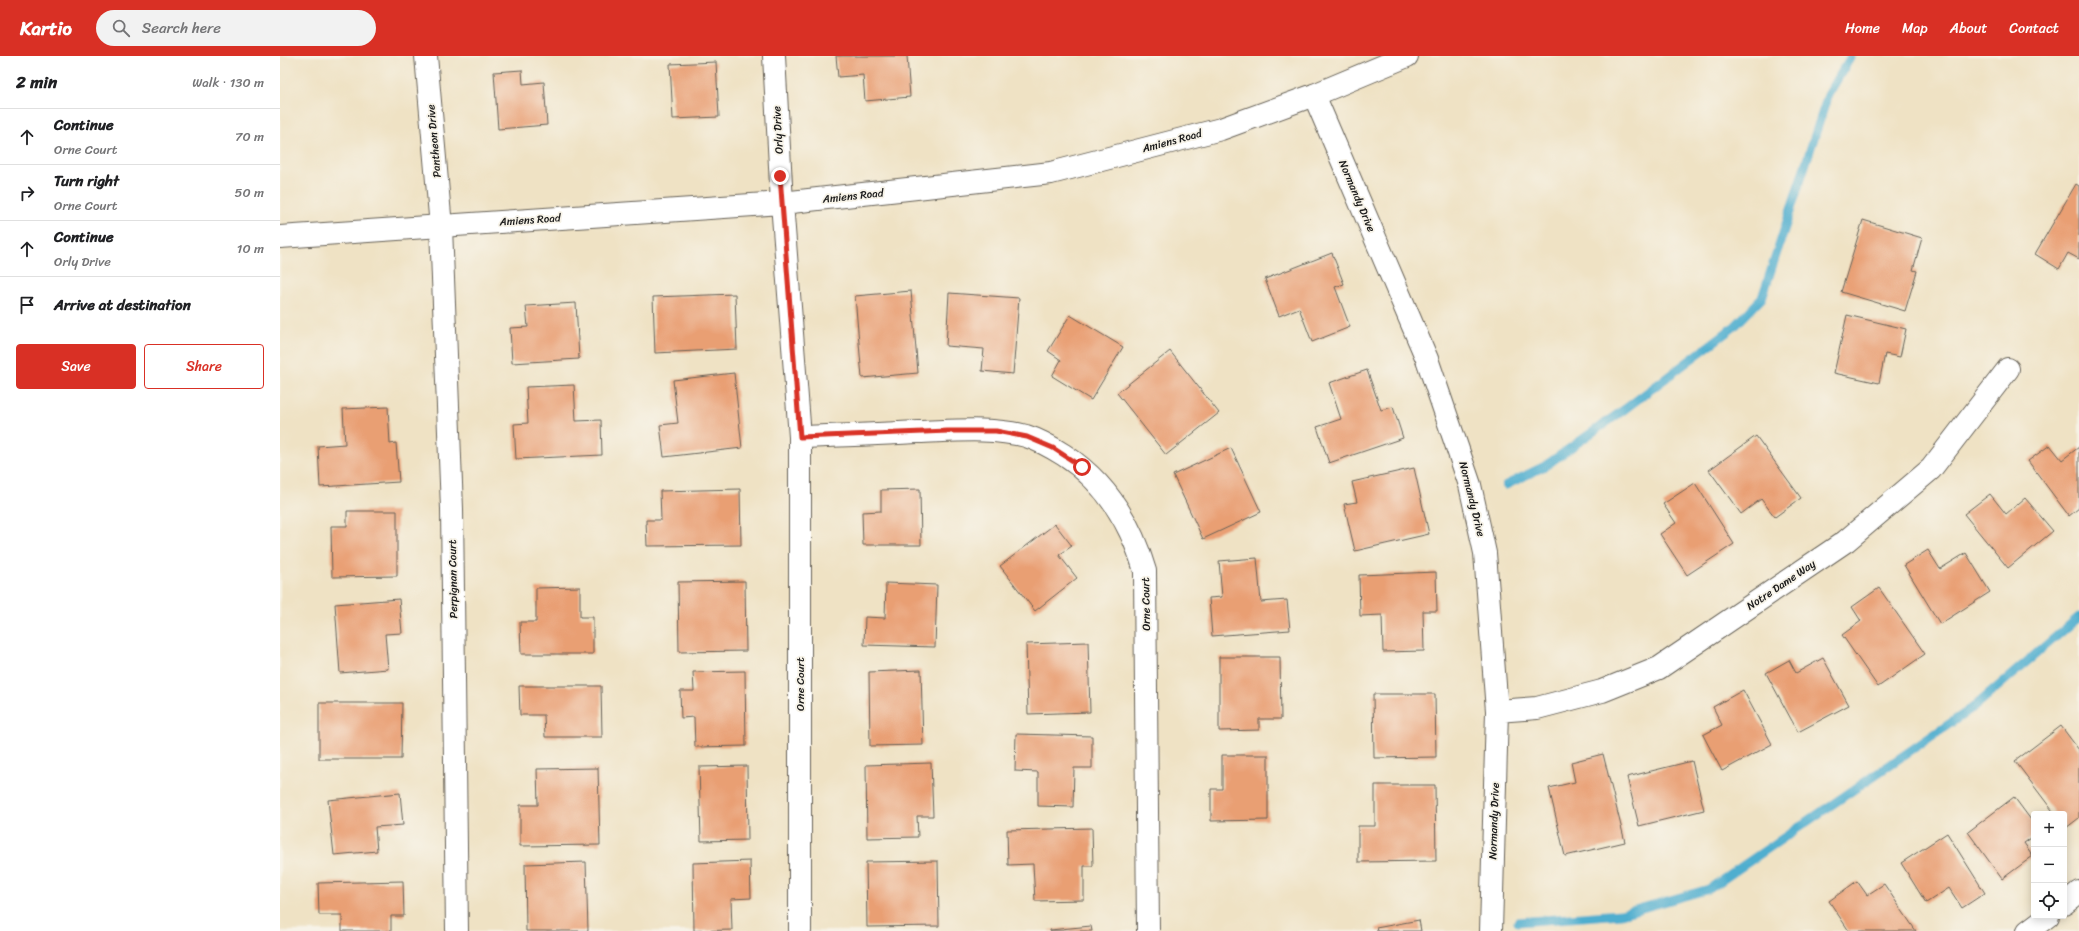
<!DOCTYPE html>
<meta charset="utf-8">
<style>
body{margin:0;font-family:Sriracha,sans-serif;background:#f2f2f2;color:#202124}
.controls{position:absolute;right:12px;bottom:12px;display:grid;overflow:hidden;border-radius:4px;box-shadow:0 2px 10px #0003}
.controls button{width:36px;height:36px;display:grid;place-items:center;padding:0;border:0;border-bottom:1px solid #e0e0e0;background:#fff;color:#202124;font:20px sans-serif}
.stop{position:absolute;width:12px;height:12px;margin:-9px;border:3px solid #d93025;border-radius:50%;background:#fff}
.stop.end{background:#d93025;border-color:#fff;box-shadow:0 1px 4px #0008}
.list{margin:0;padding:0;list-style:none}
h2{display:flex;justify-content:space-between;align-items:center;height:52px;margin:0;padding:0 16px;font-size:17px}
h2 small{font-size:13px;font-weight:400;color:#757577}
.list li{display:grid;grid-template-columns:26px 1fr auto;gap:12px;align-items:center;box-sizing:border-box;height:56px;padding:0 16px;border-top:1px solid #e0e0e0}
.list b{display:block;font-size:15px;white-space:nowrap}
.list p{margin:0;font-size:13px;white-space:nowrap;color:#757577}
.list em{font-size:13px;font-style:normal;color:#757577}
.actions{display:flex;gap:8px;padding:12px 16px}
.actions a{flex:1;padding:9px 0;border:1px solid #d93025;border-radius:4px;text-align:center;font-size:14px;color:#d93025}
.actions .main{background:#d93025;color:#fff}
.icon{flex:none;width:22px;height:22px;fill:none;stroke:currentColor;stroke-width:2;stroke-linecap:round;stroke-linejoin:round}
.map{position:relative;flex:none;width:1799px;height:875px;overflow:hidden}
header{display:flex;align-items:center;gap:24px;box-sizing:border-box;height:56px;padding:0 20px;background:#d93025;color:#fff}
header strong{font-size:19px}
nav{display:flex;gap:22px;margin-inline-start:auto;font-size:14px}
.search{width:280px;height:36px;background:#f2f2f2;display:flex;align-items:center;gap:10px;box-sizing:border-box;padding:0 14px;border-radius:22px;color:#757577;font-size:15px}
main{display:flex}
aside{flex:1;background:#fff}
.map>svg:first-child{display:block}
</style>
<header>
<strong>Kartio</strong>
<div class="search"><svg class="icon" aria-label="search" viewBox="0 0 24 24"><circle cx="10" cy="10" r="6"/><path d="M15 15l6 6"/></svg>Search here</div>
<nav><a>Home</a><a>Map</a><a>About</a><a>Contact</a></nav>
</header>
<main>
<aside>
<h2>2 min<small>Walk · 130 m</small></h2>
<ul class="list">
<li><svg class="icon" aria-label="ahead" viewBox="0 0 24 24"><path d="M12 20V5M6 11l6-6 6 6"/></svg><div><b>Continue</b><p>Orne Court</p></div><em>70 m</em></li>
<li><svg class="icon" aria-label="right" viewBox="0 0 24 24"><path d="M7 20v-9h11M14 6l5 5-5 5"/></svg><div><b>Turn right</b><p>Orne Court</p></div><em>50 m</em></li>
<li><svg class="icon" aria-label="ahead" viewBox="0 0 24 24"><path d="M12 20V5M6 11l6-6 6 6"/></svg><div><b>Continue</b><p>Orly Drive</p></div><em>10 m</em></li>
<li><svg class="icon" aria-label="arrive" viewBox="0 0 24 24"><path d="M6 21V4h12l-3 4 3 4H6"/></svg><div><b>Arrive at destination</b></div></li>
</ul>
<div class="actions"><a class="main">Save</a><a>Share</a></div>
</aside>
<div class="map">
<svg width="1799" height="875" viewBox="0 0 1799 875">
<rect width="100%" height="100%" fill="#f7f3e8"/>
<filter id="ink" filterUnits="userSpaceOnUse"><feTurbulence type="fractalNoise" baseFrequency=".025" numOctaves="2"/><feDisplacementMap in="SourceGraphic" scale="8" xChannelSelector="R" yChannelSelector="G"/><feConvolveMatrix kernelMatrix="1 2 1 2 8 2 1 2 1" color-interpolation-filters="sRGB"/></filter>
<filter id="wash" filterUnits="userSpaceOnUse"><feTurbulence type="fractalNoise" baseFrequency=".012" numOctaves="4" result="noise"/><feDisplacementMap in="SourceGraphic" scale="16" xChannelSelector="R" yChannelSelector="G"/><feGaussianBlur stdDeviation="0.9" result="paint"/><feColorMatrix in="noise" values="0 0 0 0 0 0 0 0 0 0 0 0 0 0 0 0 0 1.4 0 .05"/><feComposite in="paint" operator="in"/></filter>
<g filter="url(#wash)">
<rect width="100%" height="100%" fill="#efe2c4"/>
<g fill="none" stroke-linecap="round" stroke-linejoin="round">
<path stroke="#50aecf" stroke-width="9" d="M1226 429 1265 410 1345 353 1455 270 1482 242 1548 39 1570 2
M1238 866 1341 858 1429 833 1694 651 1799 561"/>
</g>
<g id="blocks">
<path fill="#e99f73" d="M556 0H627L630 41 585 45 583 19 558 21Z
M436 6 439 61 393 63 390 8Z
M242 14 243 28 264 26 267 69 218 73 214 16Z
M1796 128 1799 130V203L1788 197 1779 213 1755 198Z
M1583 164 1642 182 1633 214 1637 215 1625 255 1561 236Z
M1052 197 1064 228 1055 231 1070 271 1032 286 1019 252 999 260 985 223Z
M631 235 638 317 582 322 575 240Z
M669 237 739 242 733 318 702 315 704 293 666 290Z
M455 238 457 293 375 297 373 241Z
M296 247 299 303 232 307 230 272 248 271 246 250Z
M790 259 843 291 811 344 772 320 781 304 768 295Z
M1567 259 1626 273 1620 301 1605 298 1599 327 1554 317Z
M890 295 939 357 886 399 837 337Z
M1087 314 1101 354 1113 351 1123 382 1049 407 1037 371 1061 363 1049 327Z
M454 317 462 392 384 401 380 369 398 367 393 324Z
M294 329 296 365 321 364 322 399 236 403 234 368 248 367 246 331Z
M108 351 110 388 116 387 119 426 40 431 38 390 65 388 63 353Z
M1476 380 1521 442 1495 461 1481 443 1461 458 1429 414Z
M1770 389 1782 404 1799 391V452L1789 460 1748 405Z
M951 392 981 456 923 483 893 419Z
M1134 412 1149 478 1075 495 1064 448 1077 446 1072 426Z
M1415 427 1454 488 1407 519 1380 478 1396 467 1383 448Z
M460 433 461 489 367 490 366 464H381L380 435Z
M640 433 641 489H583L582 456 601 455V434Z
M1710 438 1726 458 1745 442 1773 475 1728 512 1684 458Z
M67 455H117V520L52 521 51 470H67Z
M775 468 792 490 779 499 797 522 755 555 720 510Z
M1648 494 1660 513 1686 497 1710 536 1660 568 1624 509Z
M977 502 981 546 1007 544 1010 574 932 580 929 542 942 541 939 505Z
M1156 516 1157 555H1143L1144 595 1103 596 1102 559 1080 560 1079 519Z
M465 525 466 595 399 596 398 526Z
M606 527 657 529 655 591 584 589 585 561 605 562Z
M300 531V561H313V598H241L240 566H256V532Z
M1599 532 1645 598 1598 631 1562 579 1581 565 1572 551Z
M119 543 122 577 105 578 108 613 60 617 55 548Z
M808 586 810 656 748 658 746 588Z
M939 601H1000L1001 663H979V674L939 675Z
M1543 602 1569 649 1518 676 1486 617 1509 604 1516 617Z
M641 614 643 689 590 690 589 616Z
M465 615 466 690 415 691 414 661 401 662 400 635H414L413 616Z
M239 630H321L322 681H265L264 659H240Z
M1463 634 1492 688 1442 715 1423 679 1442 669 1433 651Z
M1093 638H1155L1156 701 1094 702Z
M39 647H122L121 703H39Z
M1781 670 1799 694V762L1786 772 1784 770V758H1775L1735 705Z
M736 678 812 680V712H794L793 751 758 750V716L735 715Z
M1323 698 1345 786 1285 800 1269 732 1295 726 1291 706Z
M942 699H988V764L931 765V733H942Z
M1412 705 1424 754 1359 770 1347 721Z
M651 707 653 760H637L638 781 587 782 586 709Z
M467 710 468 784 421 785 419 711Z
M318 712 320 789 240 790V749H258L257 713Z
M1095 729H1155L1156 805 1078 806V770H1095Z
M120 737 123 769 95 771 97 795 54 799 48 744Z
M1734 741 1754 768V780L1744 787 1753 800 1722 823 1688 776Z
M812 772 813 810H804V844L755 845 753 808 728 809 727 774Z
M1667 777 1705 837 1682 852 1669 832 1646 847 1621 807Z
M470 805 471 842 451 843 452 874 414 875 413 807Z
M658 805 659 870 587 871 586 806Z
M306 806 308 875H246L245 808Z
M123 825 124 860H111V875H62V859H39L38 827Z
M1577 825 1587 839 1604 828 1636 875H1569L1549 845Z
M1139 864 1141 875H1097L1096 872Z
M811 870 812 875H770V874Z"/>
</g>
</g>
<g filter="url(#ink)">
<use href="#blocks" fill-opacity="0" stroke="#666157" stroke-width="1"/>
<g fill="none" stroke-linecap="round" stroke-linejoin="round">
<g stroke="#666157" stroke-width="24">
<path id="minor" d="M146 0 161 171 172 453 177 875
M494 0 502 147 520 381V875
M1034 39 1147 303 1190 429 1205 497 1217 655 1211 875
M520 381C559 380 598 378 638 376 673 375 711 371 746 380 759 384 773 392 784 399 827 427 851 467 865 515L868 875
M1217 655 1257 652 1322 635 1379 612 1566 485 1651 413 1728 313
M1784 848 1799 836
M1748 875 1768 860"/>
</g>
<g stroke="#666157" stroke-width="24">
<path id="tertiary" d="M0 181 502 147 771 117 941 73 1034 39 1127 0"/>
</g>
<use href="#minor" stroke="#fff" stroke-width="22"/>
<use href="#tertiary" stroke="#fff" stroke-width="22"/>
</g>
</g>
<g fill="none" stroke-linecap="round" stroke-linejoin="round" filter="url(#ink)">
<path stroke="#d93025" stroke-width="5" d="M500 120 520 381 668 375H716L747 381 773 392 802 411"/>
</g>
<g text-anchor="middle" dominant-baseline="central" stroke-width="3.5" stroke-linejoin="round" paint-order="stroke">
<g font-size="11" fill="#1c1c1c" stroke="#f7f3e8">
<text transform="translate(498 74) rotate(-93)">Orly Drive</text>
<text transform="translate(154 85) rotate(-95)">Pantheon Drive</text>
<text transform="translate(892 85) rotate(-15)">Amiens Road</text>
<text transform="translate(573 140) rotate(-6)">Amiens Road</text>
<text transform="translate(1077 140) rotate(67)">Normandy Drive</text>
<text transform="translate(250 164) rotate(-4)">Amiens Road</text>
<text transform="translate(1192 443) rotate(76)">Normandy Drive</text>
<text transform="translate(173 523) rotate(-91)">Perpignan Court</text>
<text transform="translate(1501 529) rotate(-34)">Notre Dame Way</text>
<text transform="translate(866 548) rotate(-91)">Orne Court</text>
<text transform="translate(520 628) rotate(-90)">Orne Court</text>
<text transform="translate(1214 765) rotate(-88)">Normandy Drive</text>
</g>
</g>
</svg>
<div class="controls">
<button>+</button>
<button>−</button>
<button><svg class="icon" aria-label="locate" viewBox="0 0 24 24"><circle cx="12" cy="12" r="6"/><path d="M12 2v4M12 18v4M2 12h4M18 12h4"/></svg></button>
</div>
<div class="stop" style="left:802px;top:411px"></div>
<div class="stop end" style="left:500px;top:120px"></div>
</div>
</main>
